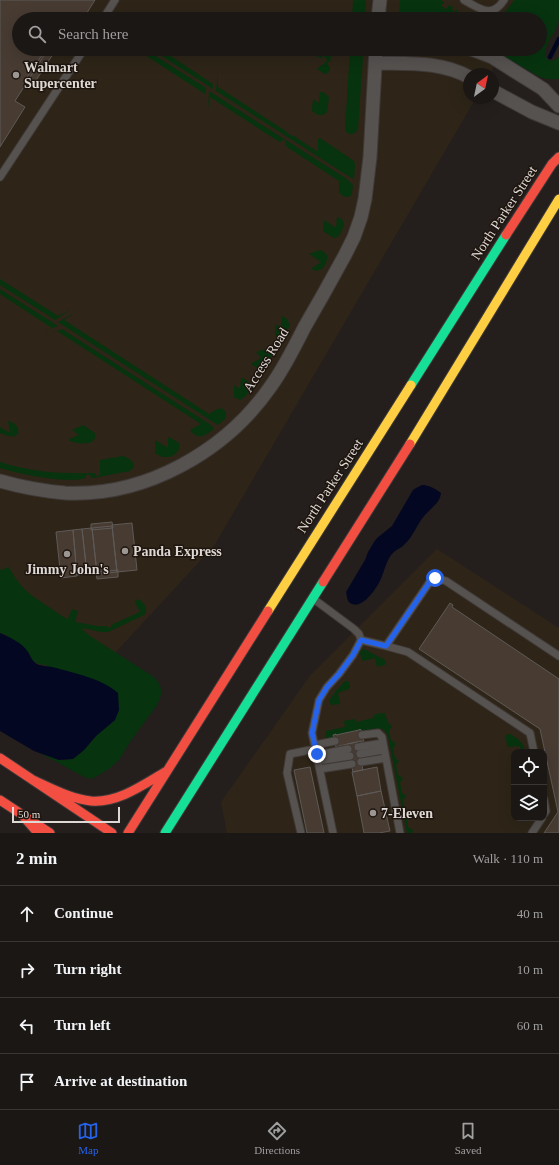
<!DOCTYPE html>
<meta charset="utf-8">
<style>
body{margin:0;font-family:"Times New Roman",serif;background:#24201e;color:#f1f3f6}
.controls{position:absolute;right:12px;bottom:12px;display:grid;overflow:hidden;border-radius:8px;box-shadow:0 4px 16px #0002}
.controls button{width:36px;height:36px;display:grid;place-items:center;padding:0;border:0;border-bottom:1px solid #393634;background:#1b1715;color:#f1f3f6;font:20px sans-serif}
.compass{position:absolute;left:463px;top:68px;width:36px;height:36px;border-radius:50%;background:#1b1715;box-shadow:0 4px 16px #0002;rotate:33deg}
.scale{position:absolute;left:12px;bottom:10px;width:108px;box-sizing:border-box;padding-left:4px;border:2px solid #ded8d4;border-top:0;font-size:11px;line-height:14px;white-space:nowrap;color:#ded8d4;-webkit-text-stroke:3px #1e150f;paint-order:stroke}
.stop{position:absolute;width:12px;height:12px;margin:-9px;border:3px solid #2563eb;border-radius:50%;background:#fff}
.stop.end{background:#2563eb;border-color:#fff;box-shadow:0 1px 4px #0008}
.list{margin:0;padding:0;list-style:none}
h2{display:flex;justify-content:space-between;align-items:center;height:52px;margin:0;padding:0 16px;font-size:17px}
h2 small{font-size:13px;font-weight:400;color:#a09fa0}
.list li{display:grid;grid-template-columns:26px 1fr auto;gap:12px;align-items:center;box-sizing:border-box;height:56px;padding:0 16px;border-top:1px solid #393634}
.list b{display:block;font-size:15px;white-space:nowrap}
.list em{font-size:13px;font-style:normal;color:#a09fa0}
.icon{flex:none;width:22px;height:22px;fill:none;stroke:currentColor;stroke-width:2;stroke-linecap:round;stroke-linejoin:round}
.map{position:relative;flex:none;width:559px;height:833px;overflow:hidden}
.search{position:absolute;background:#1b1715;box-shadow:0 4px 16px #0002;left:12px;right:12px;top:12px;height:44px;display:flex;align-items:center;gap:10px;box-sizing:border-box;padding:0 14px;border-radius:22px;color:#a09fa0;font-size:15px}
.sheet{height:276px;background:#1b1715}
nav{display:flex;justify-content:space-around;align-items:center;box-sizing:border-box;height:56px;border-top:1px solid #393634;background:#1b1715;font-size:11px;color:#a09fa0}
nav a{display:grid;justify-items:center;gap:2px}
nav .on{color:#2563eb}
.map>svg:first-child{display:block}
</style>
<div class="map">
<svg width="559" height="833" viewBox="0 0 559 833">
<rect width="100%" height="100%" fill="#241f1c"/>
<path fill="#2e2518" fill-rule="evenodd" d="M0 0H533L522 19H19V49H504L490 74H469V98H476L214 546 39 735 0 709Z
M437 549 559 628V833H227L221 802 309 677ZM514 752H544V818H514Z"/>
<path fill="#07330f" d="M353 0H366L365 19H352Z
M400 0H441L444 2 441 6 447 9 449 5 453 7 452 10 455 12 456 9 458 11 457 13 460 15 462 13 474 19H402L399 16Z
M514 0H559C559 6 559 13 559 19 557 33 542 44 546 58 551 62 555 61 559 57V79H547L540 77 491 49H540V19H494C504 15 508 9 514 0Z
M151 49H160L213 84V89Z
M350 49H362H360V53L362 54 363 57 358 129 355 133C350 135 347 134 345 129Z
M144 50 151 53 206 88 205 94 145 55 143 53Z
M323 50 328 52 331 56 330 62H328V66H330V69L328 73 325 74 317 69 318 68 325 63 327 59 323 56 321 58 313 55Z
M218 72V87L284 130 290 135 294 136 318 152V139L320 138 354 161 355 165 354 179 348 176 216 91Z
M209 91 347 179 353 185 352 193 351 196 346 197C337 195 339 188 339 181L287 147 285 144 286 142 283 139 281 142 278 141 210 97 208 110Z
M320 92H323L329 97 327 112 323 115H318L312 111 313 99 319 103Z
M337 217C341 217 344 221 344 226L339 236 334 238 323 231 324 220 336 228Z
M320 250C331 254 328 261 322 269L316 271 312 269V268L321 262 309 254Z
M0 279 58 316 70 310 55 320 0 285Z
M0 289 58 326 39 333 52 328 0 294Z
M75 313 64 320 209 414C215 411 222 404 226 413L225 419 218 425 213 422 58 322Z
M282 316 287 319 290 325C287 332 283 341 275 335V324L281 327Z
M62 329 211 425 214 429C204 436 199 441 190 430L201 424 57 331 43 337Z
M266 349 271 354C272 361 268 369 260 370L251 364 261 358 256 352Z
M241 378H243L250 383 251 388 246 396 240 400 234 397V385L240 389Z
M8 421C14 422 20 427 18 434 12 439 6 435 0 433V427L10 433Z
M83 425 95 433C95 436 96 437 94 440 91 445 73 444 69 440V439L79 435 72 430Z
M169 437 179 443C181 452 173 458 165 457 161 457 158 455 155 453V440L168 448V438Z
M123 456C129 458 134 461 134 467L130 471 93 478 91 477 90 475H86V478C67 484 19 474 0 468V462C30 472 61 474 93 473L96 474V476L100 475V460Z
M9 567C20 588 29 594 49 607 55 611 61 616 68 619L72 609 78 611 75 622 97 626H107L108 628 111 627V625L140 612 135 603V601L138 599C144 602 149 609 144 615L108 632H100L84 628 82 629 90 636 154 677C163 686 163 694 157 705L130 742 119 760 109 769 92 779 84 777 40 753 59 760 73 759 84 750 96 736 115 720 46 665 38 664 30 658 28 652 6 635 0 633V569L2 570Z
M364 649 385 660 386 662 385 665 377 667 375 658 363 661 362 660 360 653 361 650Z
M345 681H348C350 683 351 686 349 689L338 693 340 704 331 705 329 701 335 692Z
M385 713 388 723 392 726 389 731 391 740 396 744 393 748 395 758 399 761 396 765 398 775 403 778 400 783 402 793 406 796 403 800 405 810 410 813 407 818 408 827 413 830 412 833H407L388 736 385 731 380 728 362 731 360 729 359 730 336 735V734H334L333 737 327 739 325 737 326 731 345 727 344 721 354 719 357 722 373 718 375 714Z
M507 734H510C518 739 523 741 525 751H521L520 746 508 747 505 737Z"/>
<path fill="#030721" d="M422 485C427 484 438 490 441 493 440 503 431 508 425 515 417 524 413 537 404 545 401 548 397 549 394 552 387 558 385 569 382 576 379 585 368 601 359 604 356 605 353 605 350 603 347 601 347 596 346 592L365 560 368 552 374 542 377 538 392 526 413 490 416 488Z
M0 633C10 637 22 643 28 652 31 657 32 661 37 664 41 666 48 666 52 667 74 673 101 678 118 693L119 710 115 720 96 736 84 750 73 759 59 760 34 751 0 731Z"/>
<g fill="none" stroke-linecap="round" stroke-linejoin="round">
<path stroke="#030721" stroke-width="4.5" d="M550 57 559 39"/>
</g>
<path fill="#473b32" stroke="#5e5a57" d="M0 0H95L83 19H19V49H48L15 101 25 107 0 147Z
M46 49H51L55 51 35 82 27 77Z
M112 522 113 528 91 530V524Z
M132 523 137 570 117 572 112 525Z
M112 526 117 572 97 574 92 528Z
M92 528 97 573 87 574 82 529Z
M82 529 87 574 77 575 73 530Z
M73 530 77 576 61 578 56 532Z
M118 570V577L97 579 96 572Z
M450 603 453 605 452 607 559 679V833H544L558 812 540 729 419 649Z
M360 729 362 731H361L363 740H364L363 742H361V741L339 746V747H337L335 746 336 745 333 735 336 734V735L359 730Z
M357 742 363 770 353 772 347 744Z
M310 767 324 833H307L294 770Z
M377 767 381 791 357 796 352 772Z
M381 791 390 831 379 833H364L357 796Z"/>
<g fill="none" stroke-linecap="round" stroke-linejoin="round">
<g stroke="#3f3a38" stroke-width="9">
<path id="lane" d="M464 0C480 9 492 19 504 0
M103 19 115 0
M0 177 84 49
M315 600 354 629 359 634 361 640 353 655 339 674 327 687 319 700 312 733 333 833
M361 640 386 646 408 652 530 733 534 752
M386 646 429 583 435 578 446 581 559 656
M362 735 378 733 382 737 400 833
M315 745 335 741
M358 747 383 743
M360 754 384 750
M317 755 348 749
M318 761 350 756
M361 762 386 758
M320 769 352 764
M544 799 546 811 544 814
M301 833 287 773 290 754 315 749
M532 833 542 818"/>
</g>
<g stroke="#3f3a38" stroke-width="15">
<path id="street" d="M378 19 380 0
M471 49 492 57 543 89 559 106
M375 63C408 64 440 61 469 77
M493 91 532 112 559 123
M0 481C21 487 43 491 65 493 146 497 226 451 271 386 284 368 294 348 304 328 318 304 332 279 345 255L354 237 361 217 365 199 370 157 376 49"/>
</g>
<g stroke="#3f3a38" stroke-width="11">
<path id="fast" d="M411 385 506 235
M165 833 323 582"/>
</g>
<g stroke="#3f3a38" stroke-width="11">
<path id="slow" d="M410 444 559 199
M268 611 411 385"/>
</g>
<g stroke="#3f3a38" stroke-width="11">
<path id="jam" d="M506 235 552 164 559 157
M323 582 410 444
M0 758 112 833
M33 780C51 788 71 799 91 801 118 803 143 785 165 772
M0 800 50 833
M23 816 38 833
M128 833 268 611"/>
</g>
<use href="#lane" stroke="#565250" stroke-width="7"/>
<use href="#street" stroke="#565250" stroke-width="13"/>
<use href="#fast" stroke="#16e098" stroke-width="9"/>
<use href="#slow" stroke="#ffcf43" stroke-width="9"/>
<use href="#jam" stroke="#f24e42" stroke-width="9"/>
</g>
<g fill="none" stroke-linecap="round" stroke-linejoin="round">
<path stroke="#2563eb" stroke-width="5" d="M317 754 312 733 319 700 327 687 339 674 353 655 361 640 386 646 429 583 435 578"/>
</g>
<g fill="#9d9794" stroke="#1e150f" stroke-width="1.5">
<circle cx="16" cy="75" r="4"/>
<circle cx="125" cy="551" r="4"/>
<circle cx="67" cy="554" r="4"/>
<circle cx="373" cy="813" r="4"/>
</g>
<g text-anchor="middle" dominant-baseline="central" stroke-width="3" stroke-linejoin="round" paint-order="stroke">
<g font-size="14" font-weight="bold" fill="#ded8d4" stroke="#1e150f" text-anchor="start">
<text x="24" y="67">Walmart<tspan x="24" dy="16">Supercenter</tspan></text>
<text x="133" y="551">Panda Express</text>
<text x="67" y="569" text-anchor="middle">Jimmy John's</text>
<text x="381" y="813">7-Eleven</text>
</g>
<g font-size="14" fill="#ded8d4" stroke="#1e150f">
<text transform="translate(504 213) rotate(-57)">North Parker Street</text>
<text transform="translate(266 360) rotate(-58)">Access Road</text>
<text transform="translate(330 486) rotate(-57)">North Parker Street</text>
</g>
</g>
</svg>
<div class="controls">
<button><svg class="icon" aria-label="locate" viewBox="0 0 24 24"><circle cx="12" cy="12" r="6"/><path d="M12 2v4M12 18v4M2 12h4M18 12h4"/></svg></button>
<button><svg class="icon" aria-label="layers" viewBox="0 0 24 24"><path d="M12 4l9 5-9 5-9-5zM3 14l9 5 9-5"/></svg></button>
</div>
<svg class="compass" viewBox="-18 -18 36 36"><path d="M0-13l5 13h-10z" fill="#e53935"/><path d="M0 13l5-13h-10z" fill="#a09fa0"/></svg>
<div class="scale">50 m</div>
<div class="stop" style="left:435px;top:578px"></div>
<div class="stop end" style="left:317px;top:754px"></div>
<div class="search"><svg class="icon" aria-label="search" viewBox="0 0 24 24"><circle cx="10" cy="10" r="6"/><path d="M15 15l6 6"/></svg>Search here</div>
</div>
<section class="sheet">
<h2>2 min<small>Walk · 110 m</small></h2>
<ul class="list">
<li><svg class="icon" aria-label="ahead" viewBox="0 0 24 24"><path d="M12 20V5M6 11l6-6 6 6"/></svg><div><b>Continue</b></div><em>40 m</em></li>
<li><svg class="icon" aria-label="right" viewBox="0 0 24 24"><path d="M7 20v-9h11M14 6l5 5-5 5"/></svg><div><b>Turn right</b></div><em>10 m</em></li>
<li><svg class="icon" aria-label="left" viewBox="0 0 24 24"><path d="M17 20v-9H6M10 6l-5 5 5 5"/></svg><div><b>Turn left</b></div><em>60 m</em></li>
<li><svg class="icon" aria-label="arrive" viewBox="0 0 24 24"><path d="M6 21V4h12l-3 4 3 4H6"/></svg><div><b>Arrive at destination</b></div></li>
</ul>
</section>
<nav>
<a class="on"><svg class="icon" aria-label="map" viewBox="0 0 24 24"><path d="M3 6l6-2 6 2 6-2v14l-6 2-6-2-6 2zM9 4v14M15 6v14"/></svg>Map</a>
<a><svg class="icon" aria-label="directions" viewBox="0 0 24 24"><path d="M12 3l9 9-9 9-9-9zM9 14v-3h6M13 9l2 2-2 2"/></svg>Directions</a>
<a><svg class="icon" aria-label="saved" viewBox="0 0 24 24"><path d="M7 4h10v16l-5-4-5 4z"/></svg>Saved</a>
</nav>
